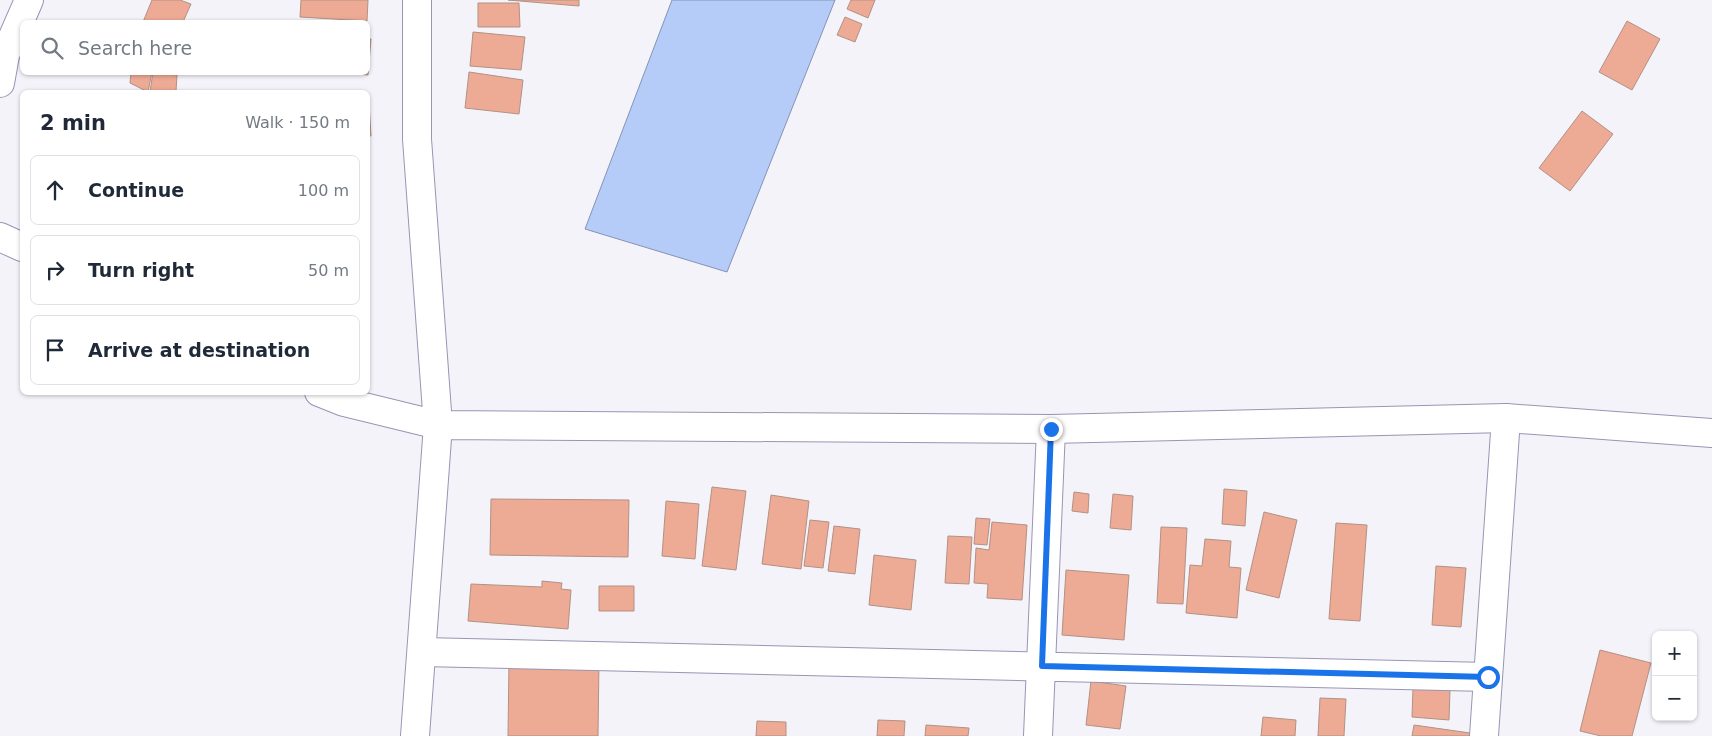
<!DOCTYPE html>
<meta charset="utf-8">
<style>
body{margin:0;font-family:"DejaVu Sans",sans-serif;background:#f2f2f3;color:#1f2937}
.controls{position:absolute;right:15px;bottom:15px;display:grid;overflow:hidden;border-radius:8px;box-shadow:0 1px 4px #0004}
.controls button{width:45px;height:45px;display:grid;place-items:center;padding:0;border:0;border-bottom:1px solid #e0e1e3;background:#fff;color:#1f2937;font:25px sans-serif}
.stop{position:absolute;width:15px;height:15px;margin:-11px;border:4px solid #1a73e8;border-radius:50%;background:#fff}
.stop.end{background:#1a73e8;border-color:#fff;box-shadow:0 1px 5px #0008}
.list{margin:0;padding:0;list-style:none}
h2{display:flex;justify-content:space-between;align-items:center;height:65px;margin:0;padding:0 20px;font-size:21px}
h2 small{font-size:16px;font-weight:400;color:#747a83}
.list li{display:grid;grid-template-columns:32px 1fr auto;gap:15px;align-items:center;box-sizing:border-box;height:70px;margin:0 10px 10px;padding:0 10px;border:1px solid #e0e1e3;border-radius:8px}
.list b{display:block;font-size:19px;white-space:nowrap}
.list em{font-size:16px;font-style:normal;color:#747a83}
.icon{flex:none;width:28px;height:28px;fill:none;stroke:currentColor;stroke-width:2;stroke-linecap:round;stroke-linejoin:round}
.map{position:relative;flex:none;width:1712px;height:736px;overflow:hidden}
.search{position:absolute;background:#fff;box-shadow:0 1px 4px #0004;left:20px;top:20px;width:350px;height:55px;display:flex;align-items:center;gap:12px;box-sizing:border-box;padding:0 18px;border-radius:8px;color:#747a83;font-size:19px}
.panel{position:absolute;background:#fff;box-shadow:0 1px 4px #0004;left:20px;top:90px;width:350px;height:305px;border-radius:8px}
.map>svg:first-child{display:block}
</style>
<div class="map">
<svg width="1712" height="736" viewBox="0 0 1712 736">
<rect width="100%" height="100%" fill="#f4f3fa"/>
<path fill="#b5cbf8" stroke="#8493b5" d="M672 0H835L727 272 585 229Z"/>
<path fill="#edaa94" stroke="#b29185" d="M152 0H180L191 4 183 22H143Z
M301 0H368L367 21 300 17Z
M508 0H579V6Z
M851 0H875L868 18 847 9Z
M478 3H519L520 27H478Z
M845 17 862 24 855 42 837 35Z
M1627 21 1660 39 1632 90 1599 72Z
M473 32 525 37 521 70 470 66Z
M368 39H371L368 75 335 72H368Z
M131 72H152L148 92 130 83Z
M153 72 177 75 176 91 188 92H150Z
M469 72 523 80 519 114 465 108Z
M368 103H369L371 136H368Z
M1582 111 1613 134 1570 191 1539 168Z
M712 487 746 491 736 570 702 566Z
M1224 489 1247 491 1245 526 1222 524Z
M1074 492 1089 494 1088 513 1072 511Z
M1113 494 1133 496 1131 530 1110 528Z
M771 495 809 501 801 569 762 564Z
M491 499 629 500 628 557 490 555Z
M666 501 699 504 695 559 662 556Z
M1264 512 1297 520 1279 598 1246 590Z
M976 518 990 519 987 545 974 544Z
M810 520 829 522 823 568 804 566Z
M992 522 1027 525 1022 600 987 598 988 584 974 583 976 548 989 550Z
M1336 523 1367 525 1360 621 1329 619Z
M834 526 860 529 855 574 828 571Z
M1161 527 1187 528 1183 604 1157 603Z
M948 536 972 537 969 584 945 583Z
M1205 539 1231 541 1229 567 1241 568 1237 618 1186 613 1190 565 1202 566Z
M874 555 916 560 911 610 869 605Z
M1436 566 1466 568 1461 627 1432 625Z
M1066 570 1129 575 1124 640 1062 635Z
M542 581 562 583 561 589 571 590 568 629 468 621 471 584 542 587Z
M599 586H634V611H599Z
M1600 650 1651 663 1632 736H1601L1580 731Z
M509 660 599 661 598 736H508Z
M1091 681 1126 686 1120 729 1086 725Z
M1413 688 1450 690 1449 720 1412 717Z
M1320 698 1346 699 1344 736H1318Z
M1263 717 1296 720 1295 736H1261Z
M878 720 905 721 904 736H877Z
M757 721 786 722V736H756Z
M926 725 969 728 968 736H925Z
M1414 725 1470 733 1469 736H1412Z"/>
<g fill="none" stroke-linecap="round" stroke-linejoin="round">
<g stroke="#9895b3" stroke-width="30">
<path id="street" d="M0 83 5 55 29 0
M422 652 1488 677
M1038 736 1051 429
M1484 736 1506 418"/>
</g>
<g stroke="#9895b3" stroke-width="30">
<path id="secondary" d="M0 237 22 247
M319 392 344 402 438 425 1051 429 1506 418 1712 433
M415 736 438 425 417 139V0"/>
</g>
<use href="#street" stroke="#fff" stroke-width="28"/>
<use href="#secondary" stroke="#fff" stroke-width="28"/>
</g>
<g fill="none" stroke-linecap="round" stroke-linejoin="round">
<path stroke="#1a73e8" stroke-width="6" d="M1051 429 1042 666 1488 677"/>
</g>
</svg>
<div class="controls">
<button>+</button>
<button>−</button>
</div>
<div class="stop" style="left:1488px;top:677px"></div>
<div class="stop end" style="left:1051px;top:429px"></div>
<div class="search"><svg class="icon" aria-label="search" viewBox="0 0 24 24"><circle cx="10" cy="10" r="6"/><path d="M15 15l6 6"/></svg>Search here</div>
<section class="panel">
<h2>2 min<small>Walk · 150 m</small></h2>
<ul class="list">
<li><svg class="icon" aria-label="ahead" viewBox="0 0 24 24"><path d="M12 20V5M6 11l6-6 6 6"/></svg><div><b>Continue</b></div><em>100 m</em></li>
<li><svg class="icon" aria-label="right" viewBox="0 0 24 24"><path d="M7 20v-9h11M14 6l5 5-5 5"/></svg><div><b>Turn right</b></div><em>50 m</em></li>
<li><svg class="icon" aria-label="arrive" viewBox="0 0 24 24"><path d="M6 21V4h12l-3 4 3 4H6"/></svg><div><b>Arrive at destination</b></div></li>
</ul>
</section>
</div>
